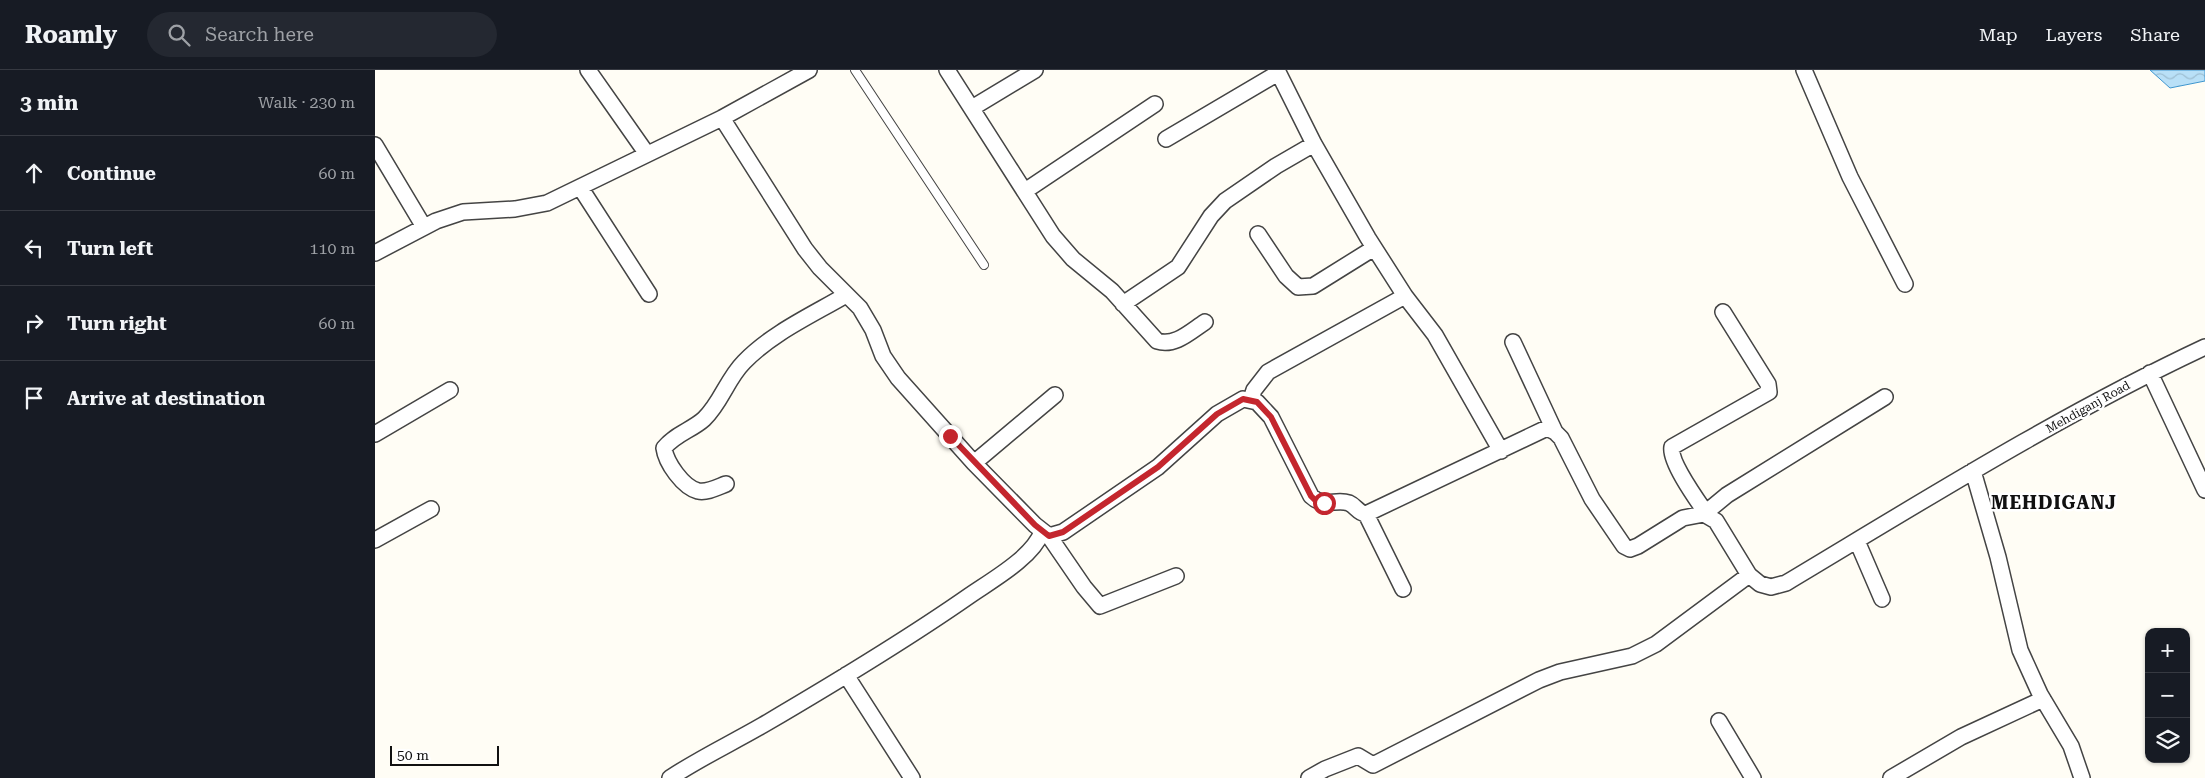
<!DOCTYPE html>
<meta charset="utf-8">
<style>
body{margin:0;font-family:"Roboto Serif",serif;background:#242831;color:#f1f3f6}
.controls{position:absolute;right:15px;bottom:15px;display:grid;overflow:hidden;border-radius:10px;box-shadow:0 1px 4px #0004}
.controls button{width:45px;height:45px;display:grid;place-items:center;padding:0;border:0;border-bottom:1px solid #363941;background:#171b24;color:#f1f3f6;font:25px sans-serif}
.scale{position:absolute;left:15px;bottom:12px;width:109px;box-sizing:border-box;padding-left:5px;border:2px solid #111;border-top:0;font-size:14px;line-height:18px;white-space:nowrap;color:#111;-webkit-text-stroke:4px #fff;paint-order:stroke}
.stop{position:absolute;width:15px;height:15px;margin:-11px;border:4px solid #c4262e;border-radius:50%;background:#fff}
.stop.end{background:#c4262e;border-color:#fff;box-shadow:0 1px 5px #0008}
.list{margin:0;padding:0;list-style:none}
h2{display:flex;justify-content:space-between;align-items:center;height:65px;margin:0;padding:0 20px;font-size:21px}
h2 small{font-size:16px;font-weight:400;color:#9ea1a6}
.list li{display:grid;grid-template-columns:32px 1fr auto;gap:15px;align-items:center;box-sizing:border-box;height:75px;padding:0 20px;border-top:1px solid #363941}
.list b{display:block;font-size:19px;white-space:nowrap}
.list em{font-size:16px;font-style:normal;color:#9ea1a6}
.icon{flex:none;width:28px;height:28px;fill:none;stroke:currentColor;stroke-width:2;stroke-linecap:round;stroke-linejoin:round}
.map{position:relative;flex:none;width:1830px;height:708px;overflow:hidden}
header{display:flex;align-items:center;gap:30px;box-sizing:border-box;height:70px;padding:0 25px;background:#171b24;border-bottom:1px solid #363941}
header strong{font-size:24px}
nav{display:flex;gap:28px;margin-inline-start:auto;font-size:18px}
.search{width:350px;height:45px;background:#242831;display:flex;align-items:center;gap:12px;box-sizing:border-box;padding:0 18px;border-radius:28px;color:#9ea1a6;font-size:19px}
main{display:flex}
aside{flex:1;background:#171b24}
.map>svg:first-child{display:block}
</style>
<header>
<strong>Roamly</strong>
<div class="search"><svg class="icon" aria-label="search" viewBox="0 0 24 24"><circle cx="10" cy="10" r="6"/><path d="M15 15l6 6"/></svg>Search here</div>
<nav><a>Map</a><a>Layers</a><a>Share</a></nav>
</header>
<main>
<aside>
<h2>3 min<small>Walk · 230 m</small></h2>
<ul class="list">
<li><svg class="icon" aria-label="ahead" viewBox="0 0 24 24"><path d="M12 20V5M6 11l6-6 6 6"/></svg><div><b>Continue</b></div><em>60 m</em></li>
<li><svg class="icon" aria-label="left" viewBox="0 0 24 24"><path d="M17 20v-9H6M10 6l-5 5 5 5"/></svg><div><b>Turn left</b></div><em>110 m</em></li>
<li><svg class="icon" aria-label="right" viewBox="0 0 24 24"><path d="M7 20v-9h11M14 6l5 5-5 5"/></svg><div><b>Turn right</b></div><em>60 m</em></li>
<li><svg class="icon" aria-label="arrive" viewBox="0 0 24 24"><path d="M6 21V4h12l-3 4 3 4H6"/></svg><div><b>Arrive at destination</b></div></li>
</ul>
</aside>
<div class="map">
<svg width="1830" height="708" viewBox="0 0 1830 708">
<defs>
<pattern id="water-waves" width="16" height="10" patternUnits="userSpaceOnUse" patternTransform="scale(1.25)"><rect width="16" height="10" fill="#b9e0f7"/><path d="M0 5q4-4 8 0t8 0" fill="none" stroke="#9ebfd3"/></pattern>
</defs>
<rect width="100%" height="100%" fill="#fffdf5"/>
<path fill="url(#water-waves)" stroke="#3f96cf" d="M1775 0H1830V11L1795 18Z"/>
<g fill="none" stroke-linecap="round" stroke-linejoin="round">
<g stroke="#444" stroke-width="10">
<path id="lane" d="M480 0 609 195"/>
</g>
<g stroke="#444" stroke-width="18">
<path id="street" d="M213 0 272 84
M572 0 678 166 698 189 737 221 782 271C800 277 816 261 830 252
M902 0 939 74 993 168 1030 226 1060 265 1126 381
M1429 0 1475 107 1530 214
M597 38 660 0
M347 48 430 179 445 198 485 238 498 260 508 286 523 308 599 393 660 455 674 466 688 462 783 397 842 344 868 329 882 332 896 347 936 426C950 439 960 428 974 433 981 436 983 443 991 444L1172 358 1180 362 1186 368 1217 429 1249 476 1255 479 1263 476 1308 448 1329 444 1341 451 1374 505 1385 514 1396 517 1411 513C1548 431 1685 345 1830 277
M791 69 903 3
M0 75 49 157
M205 117 274 224
M650 121 780 34
M883 164 911 206 923 217 938 216 999 178
M0 183 61 151 88 142 140 139 172 133 347 48 434 0
M748 234 803 197 836 146 850 131 901 96 939 74
M1138 272 1180 362
M1775 303 1830 420
M876 329 879 320 893 302 1030 226
M0 364 75 320
M599 393 680 325
M1598 401 1623 487 1645 580 1665 624 1696 676 1707 708
M351 414C343 417 332 423 323 421 308 417 291 393 289 378 300 364 317 360 329 349 346 333 352 309 369 292 397 263 437 245 471 225
M1331 443C1322 430 1294 391 1297 377L1394 322 1393 314 1348 242
M991 444 1028 519
M1329 444 1352 425 1510 327
M674 466 709 517 725 536 801 506
M0 470 56 439
M1482 471 1507 529
M471 605 537 708
M1344 651 1378 708
M295 708C325 688 357 673 388 655 458 614 528 572 594 526 617 510 657 488 667 462
M934 708 950 699 983 686 998 695 1164 610 1185 602 1257 586 1281 574 1374 505
M1516 708 1586 667 1668 629"/>
</g>
<use href="#lane" stroke="#fff" stroke-width="8"/>
<use href="#street" stroke="#fff" stroke-width="15"/>
</g>
<g fill="none" stroke-linecap="round" stroke-linejoin="round">
<path stroke="#c4262e" stroke-width="6" d="M575 366 660 455 674 466 688 462 783 397 842 344 868 329 882 332 896 347 936 426 942 432 949 433"/>
</g>
<g text-anchor="middle" dominant-baseline="central" stroke-width="5" stroke-linejoin="round" paint-order="stroke">
<g font-size="12" fill="#111" stroke="#fff">
<text transform="translate(1713 337) rotate(-29)">Mehdiganj Road</text>
</g>
<g font-size="18" font-weight="bold" letter-spacing="1" fill="#111" stroke="#fff">
<text x="1679" y="432">MEHDIGANJ</text>
</g>
</g>
</svg>
<div class="controls">
<button>+</button>
<button>−</button>
<button><svg class="icon" aria-label="layers" viewBox="0 0 24 24"><path d="M12 4l9 5-9 5-9-5zM3 14l9 5 9-5"/></svg></button>
</div>
<div class="scale">50 m</div>
<div class="stop" style="left:949px;top:433px"></div>
<div class="stop end" style="left:575px;top:366px"></div>
</div>
</main>
